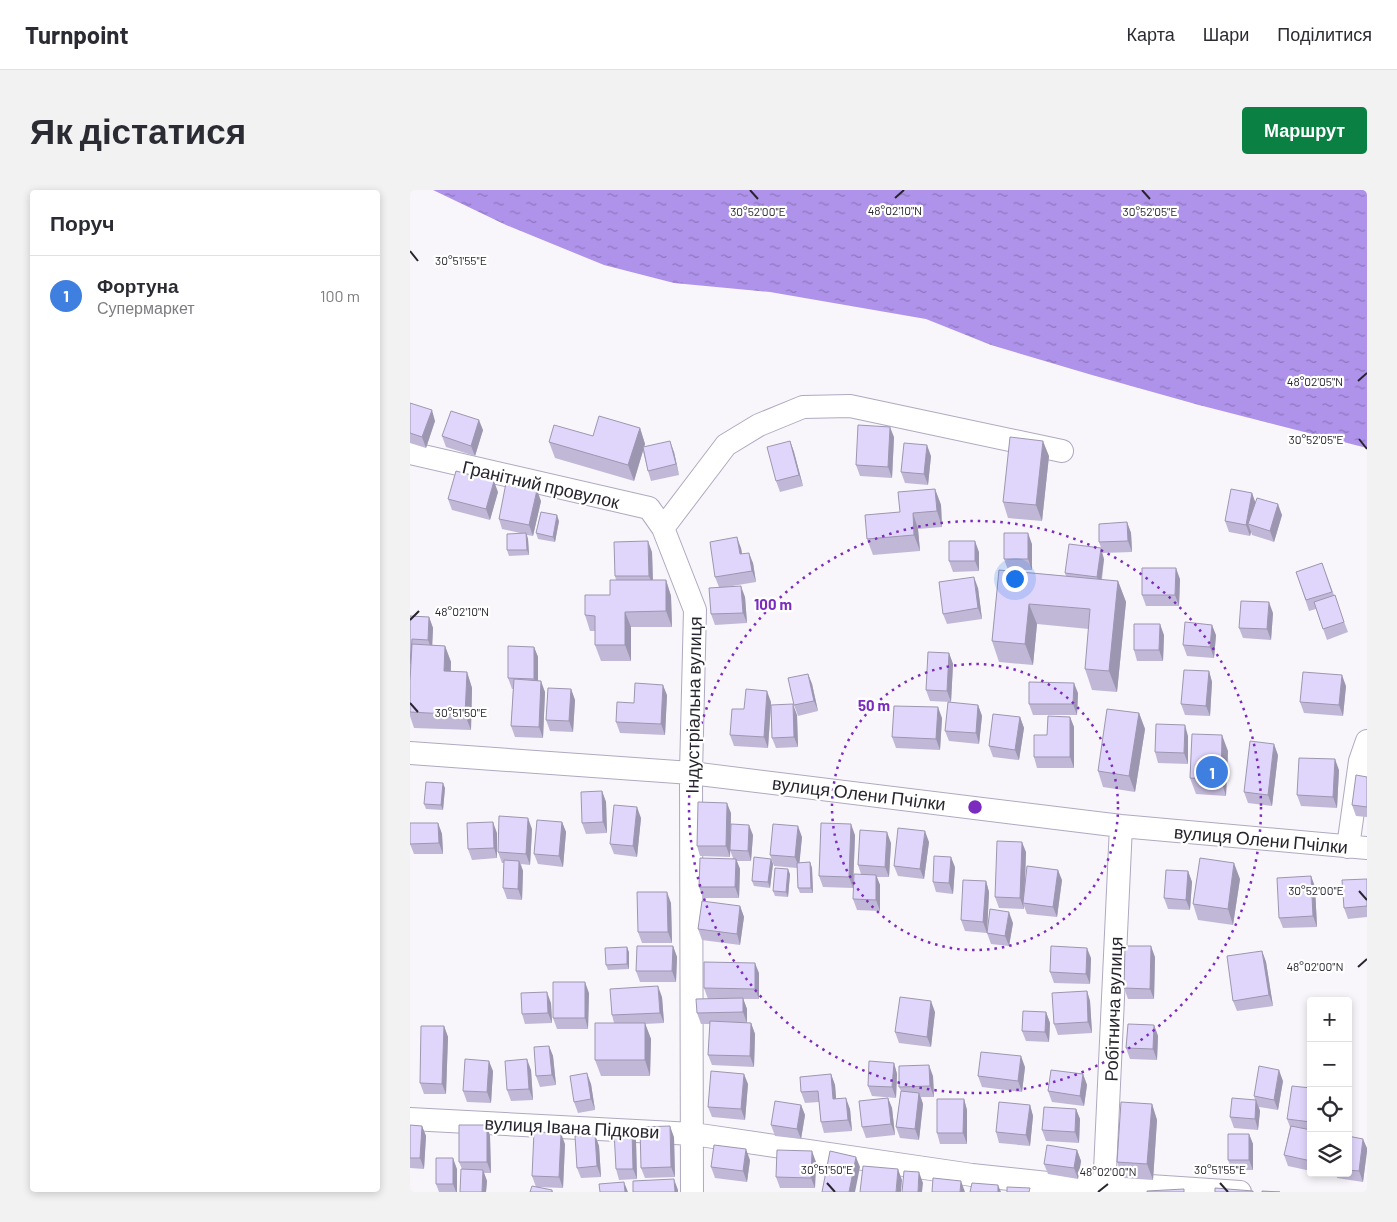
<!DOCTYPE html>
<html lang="uk">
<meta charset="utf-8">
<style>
body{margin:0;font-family:Barlow,sans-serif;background:#f2f2f3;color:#2b2b33}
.controls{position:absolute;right:15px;bottom:15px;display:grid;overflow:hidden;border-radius:5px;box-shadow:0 2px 8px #0003}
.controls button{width:45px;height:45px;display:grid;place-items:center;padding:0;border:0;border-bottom:1px solid #e1e1e2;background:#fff;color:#2b2b33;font:25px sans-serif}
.you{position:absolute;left:604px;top:388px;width:18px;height:18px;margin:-12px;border:4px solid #fff;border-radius:50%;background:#1a73e8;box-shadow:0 0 0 8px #1a73e833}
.badge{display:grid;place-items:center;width:32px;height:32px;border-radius:50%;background:#0b8043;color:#fff;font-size:16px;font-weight:700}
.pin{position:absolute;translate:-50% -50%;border:2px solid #fff;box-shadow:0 1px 5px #0006}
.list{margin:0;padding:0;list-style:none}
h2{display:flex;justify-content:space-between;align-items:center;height:65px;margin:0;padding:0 20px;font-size:21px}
h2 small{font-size:16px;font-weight:400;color:#7c7c81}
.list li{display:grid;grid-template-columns:32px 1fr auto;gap:15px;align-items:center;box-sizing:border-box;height:80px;padding:0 20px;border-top:1px solid #e1e1e2}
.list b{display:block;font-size:19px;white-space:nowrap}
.list p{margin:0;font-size:16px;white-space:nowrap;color:#7c7c81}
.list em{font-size:16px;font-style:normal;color:#7c7c81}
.icon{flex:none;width:28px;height:28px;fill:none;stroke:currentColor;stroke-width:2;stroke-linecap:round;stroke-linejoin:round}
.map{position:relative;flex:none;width:957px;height:1002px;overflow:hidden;border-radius:5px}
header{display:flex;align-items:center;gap:30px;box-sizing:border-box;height:70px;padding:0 25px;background:#fff;border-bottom:1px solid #e1e1e2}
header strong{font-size:24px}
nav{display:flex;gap:28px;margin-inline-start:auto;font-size:18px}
.intro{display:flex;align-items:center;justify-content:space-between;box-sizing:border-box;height:120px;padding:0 30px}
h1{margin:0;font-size:35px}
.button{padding:12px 22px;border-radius:5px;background:#0b8043;color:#fff;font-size:18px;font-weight:700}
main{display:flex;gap:30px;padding:0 30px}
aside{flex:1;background:#fff;border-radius:5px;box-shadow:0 2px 8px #0003}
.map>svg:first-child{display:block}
</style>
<header>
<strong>Turnpoint</strong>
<nav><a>Карта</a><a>Шари</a><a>Поділитися</a></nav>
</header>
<div class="intro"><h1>Як дістатися</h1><a class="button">Маршрут</a></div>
<main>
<aside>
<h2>Поруч<small></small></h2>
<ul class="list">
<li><span class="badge" style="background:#3f7fe0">1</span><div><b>Фортуна</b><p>Супермаркет</p></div><em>100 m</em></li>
</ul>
</aside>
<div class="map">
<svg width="957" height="1002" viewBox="0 0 957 1002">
<defs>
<pattern id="water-ripples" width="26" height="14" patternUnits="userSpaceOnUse" patternTransform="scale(1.25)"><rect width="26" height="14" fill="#af92ea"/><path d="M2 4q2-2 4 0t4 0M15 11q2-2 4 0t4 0" fill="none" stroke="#8e77be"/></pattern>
</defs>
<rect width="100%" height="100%" fill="#f8f6fb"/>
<path fill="url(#water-ripples)" d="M23 0H957V258L789 215 682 185 581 155 516 129 360 102 264 93 194 75 96 35Z"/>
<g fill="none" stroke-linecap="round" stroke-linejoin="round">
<g stroke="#afa9c0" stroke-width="24">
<path id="minor" d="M0 263 239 318 253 338
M0 563 281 583 711 636 957 658
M938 657 950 571 957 551
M0 929 283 944 562 985 675 997 695 993 830 1002
M282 1002 281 583 285 420 253 338 316 255 349 235 393 217 440 216 652 261
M694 1002 711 636"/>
</g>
<use href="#minor" stroke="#fff" stroke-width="22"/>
</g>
<path fill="#c1b8d8" d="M0 213 25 231 16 258 0 253Z
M230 238 235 254 234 257 264 262 269 285 241 291 238 281 233 261 224 291 145 268 139 252 183 246Z
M73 240 65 266 36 257 32 246Z
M484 247 482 288 450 286 446 275Z
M380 251 384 262 393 296 370 302 366 291Z
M521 266 518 295 495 293 491 282Z
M639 266 632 331 598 328 593 312Z
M525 299 531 315 532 337 508 339 510 361 463 365 457 349 490 322Z
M88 302 80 330 42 320 38 309Z
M842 303 845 313 872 325 864 352 842 345 841 342 840 346 819 342 815 331Z
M131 311 123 346 117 345 118 349 119 365 99 366 97 360 110 343 92 339 89 329Z
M149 331 145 352 128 349 126 343Z
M717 332 721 343 722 362 693 363 689 352Z
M622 354V380H598L594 369Z
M331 358 332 364 343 373 346 392 316 397 335 407 337 433 305 435 301 424 309 397 305 387Z
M242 362 243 390H256L261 406 262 437H221V471H191L185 455V441H180L175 425 200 405 206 390 205 386Z
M569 362V381L543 382 539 371Z
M694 369 692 390 708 391 716 412 707 502 682 500 675 479 679 439 627 434 623 475 589 472 582 451 589 380 656 386 655 383Z
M912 373 938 442 917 450 906 419 899 421 886 382Z
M770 389 769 416H736L732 405Z
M568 398 572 429 537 434 533 424Z
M863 423 861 450 833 448 829 438Z
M0 426 19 427 23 438 22 455 35 456 41 472V481L57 482 62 498 61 540 4 538 0 526Z
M754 445 753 471H727L724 460Z
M806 445 804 468 777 466 773 455Z
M124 457 128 467V491L135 502 133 548 105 547 101 536 103 499H102L98 488Z
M539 463 543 474 541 512 520 511 516 500Z
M799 481 802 492 800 526 775 525 771 514Z
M398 484 402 494 408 521 388 526 384 515Z
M936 496 933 526 894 523 890 512Z
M161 499 165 510 163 542 140 541 136 530Z
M668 503 667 525H623L619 514Z
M257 505 255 545 210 543 206 532 224 513Z
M361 512V515L387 525 388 557 366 558 362 548 361 517 358 558 324 556 320 545 334 519Z
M568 515 572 526 569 554 539 551 535 541Z
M729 523 735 539 725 602 693 597 688 581Z
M610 527 614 538 609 570 583 567 579 556Z
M660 527 664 537V578H627L624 567 637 545Z
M532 528 530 560 486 558 482 547Z
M778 546V574L748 573 745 562Z
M818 561 816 606 786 604 780 588Z
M868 565 862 616 838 613 834 602Z
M929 580 927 618 891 616 887 605Z
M957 587V627L946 626 942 615Z
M35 598 33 620 16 619 14 614Z
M192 601 196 612 197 643 176 644 172 633Z
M321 623 320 667 290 666 287 656Z
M231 628 227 667 204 664 200 654Z
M152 632 156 642 153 677 128 674 124 664Z
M28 633 32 644 33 664H4L0 654Z
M122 639 120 675 111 674 113 681 112 710 97 709 93 698 94 673H92L88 662Z
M87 643V668L62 670 58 659Z
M343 645 341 671H327L330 679 329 708H293L289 697 323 668 320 660Z
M445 645 443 698 413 697 409 686Z
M392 647 389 673 400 672 402 678 403 703H390L388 698 387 678 364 676 360 665Z
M519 652 514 689 488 686 484 676Z
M481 653 479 687H467L470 695V721L447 720 443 709 451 684 448 675Z
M616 662 615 698 652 690 647 727 617 724 614 716V719L589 718 585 707Z
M361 669 363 674 360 698 344 696 342 691Z
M545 677 543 704 526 702 523 692Z
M778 681 782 692 780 720 758 719 754 708Z
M380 684 378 707 365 706 363 701Z
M901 686 905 697 907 737 873 738 869 728Z
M830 689 823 735 788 730 783 714Z
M957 689V727L938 729 934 718Z
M576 691 579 702 577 741 603 733 599 756 581 754 577 743 555 741 551 730Z
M261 713 262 753H232L228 742Z
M330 716 334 727 330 755 292 750 288 739Z
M263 756 267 767 266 792H230L226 781Z
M852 761 856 772 863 816 827 821 823 811Z
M219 762V779L198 780 196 775Z
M745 767 744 809H718L714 798Z
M681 768 680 794 644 793 640 782Z
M349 783V809H333L337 819V833H341L345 844 344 877 302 875 298 865 300 834H291L287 823 298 809 294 798Z
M677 801 680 811 682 843 648 845 644 834Z
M179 803 178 839H147L143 828Z
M252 807 254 833 235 834 241 849 240 886H191L185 870 204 833 202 825Z
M141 813 142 833 115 834 112 824Z
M525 822 521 857 489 853 485 842Z
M636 822 640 833 639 852 616 851 612 841Z
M744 835 748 846 747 870 720 869 716 858Z
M34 836 38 847 36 904H14L10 893Z
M139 856 143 866 146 895 130 897 126 886Z
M484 873 487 884 486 908 462 906 458 896Z
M615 877 612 902 572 897 568 886Z
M121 880 123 910 101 911 97 900Z
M83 881 81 913 57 912 53 901Z
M421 884 425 895 426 909 440 919 442 941 414 943 411 932 409 912 395 913 391 902Z
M673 884 677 895 674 916 642 912 638 901Z
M523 886 524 907H511L513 914 509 950 490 948 486 937 491 901 489 897Z
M873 891 868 920 849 917 850 921 848 940 824 938 820 927 845 910 844 906Z
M181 894 185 920 168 923 164 912Z
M338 894 335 930 302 927 298 917Z
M901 898V981L878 976 874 965 880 937 877 929Z
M478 908 482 918 485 945 456 948 452 937Z
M554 909 557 920V954H530L527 943Z
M742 914 747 930 743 990 713 988 707 972Z
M391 915 395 925 391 949 365 946 361 935Z
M620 915 623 926 620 956 589 953 586 942Z
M666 919 670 929 669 953 636 951 632 940Z
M0 935 12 936 16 946 14 979 0 978Z
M77 935 80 946 81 983H74L77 991 76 1002H50L52 979 49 972Z
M222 940 226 951 227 989 209 990 206 979Z
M839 944 843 954V980H822L818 970Z
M185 945 189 956 191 987 171 988 167 978Z
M938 946 957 958 953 992 927 988 926 983H938Z
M264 947 265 987 235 988 231 978Z
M155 954 153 998 126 997 142 1000 143 1002H120L126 997 122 986Z
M667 960 671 971 668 989 638 984 634 974Z
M340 970 337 992 305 988 301 977Z
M406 972 405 998H370L366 987Z
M47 979V1002H29L26 994Z"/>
<path fill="#9d96b0" d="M22 220 25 231 16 258 12 247Z
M69 230 73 240 65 266 61 256Z
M480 237 484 247 482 288 478 277Z
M230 238 235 254 224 291 218 275Z
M260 251 264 262 269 285 266 274Z
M380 251 384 262 393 296 389 285Z
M633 251 639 266 632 331 626 315Z
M517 255 521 266 518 295 514 284Z
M84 291 88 302 80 330 76 319Z
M525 299 531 315 532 337 527 321Z
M127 300 131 311 123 346 119 335Z
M842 303 846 314 838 334 841 342 840 346 836 335Z
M868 314 872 325 864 352 860 341Z
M503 323 508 339 510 361 504 345Z
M147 325 149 331 145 352 143 347Z
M717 332 721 343 722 362 718 351Z
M116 343 118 349 119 365 117 360Z
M618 343 622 354V380L618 369Z
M327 347 331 358 334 375 330 364Z
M238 351 242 362 243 396 239 386Z
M565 351 569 362V381L565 371Z
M691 358 694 369 690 398 687 387Z
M339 363 343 373 346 392 342 381Z
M766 378 770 389 769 416 765 405Z
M564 387 568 398 572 429 568 418Z
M256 390 261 406 262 437 256 421Z
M708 391 716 412 707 502 699 481Z
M331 396 335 407 337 433 333 423Z
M859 412 863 423 861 450 857 439Z
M619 414 627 434 623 475 615 454Z
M215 422 221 437V471L215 455Z
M19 427 23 438 22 461 18 450Z
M750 434 754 445 753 471 749 460Z
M802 435 806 445 804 468 800 457Z
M35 456 41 472 40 497 34 481Z
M124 457 128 467V500L124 489Z
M539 463 543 474 541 512 537 501Z
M799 481 802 492 800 526 796 516Z
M57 482 62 498 61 540 55 525Z
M398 484 402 494 408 521 404 511Z
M932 485 936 496 933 526 929 515Z
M131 491 135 502 133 548 129 537Z
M664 493 668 503 667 525 663 514Z
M253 495 257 505 255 545 251 534Z
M161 499 165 510 163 542 159 531Z
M357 501 361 512 358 558 354 547Z
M383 514 387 525 388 557 384 547Z
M568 515 572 526 569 554 566 543Z
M528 517 532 528 530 560 526 549Z
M729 523 735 539 725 602 719 586Z
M610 527 614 538 609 570 605 560Z
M660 527 664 537V578L660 567Z
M775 535 778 546V574L774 563Z
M812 545 818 561 816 606 811 590Z
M864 554 868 565 862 616 858 605Z
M925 569 929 580 927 618 923 607Z
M33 593 35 598 33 620 31 615Z
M192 601 196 612 197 643 193 632Z
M317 613 321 623 320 667 316 656Z
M227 617 231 628 227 667 223 656Z
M118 628 122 639 120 675 116 664Z
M83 632 87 643V668L84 658Z
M152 632 156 642 153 677 149 666Z
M28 633 32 644 33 664 29 653Z
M441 634 445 645 443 698 439 687Z
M339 635 343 645 341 671 338 661Z
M388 636 392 647 389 678 385 667Z
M515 641 519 652 514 689 510 679Z
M477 642 481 653 479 687 475 677Z
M612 652 616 662 614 713H613L614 719 610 708Z
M541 667 545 677 543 704 539 693Z
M326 669 330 679 329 708 325 697Z
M361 669 363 674 360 698 358 692Z
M109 671 113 681 112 710 108 699Z
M400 672 402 678 403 703 401 698Z
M824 673 830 689 823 735 818 719Z
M378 679 380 684 378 707 376 702Z
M648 680 652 690 647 727 643 717Z
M778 681 782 692 780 720 776 710Z
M466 685 470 695V721L466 710Z
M901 686 905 697 907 737 903 726Z
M576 691 579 702 577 743 573 732Z
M257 702 261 713 262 753 258 742Z
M330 716 334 727 330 755 327 744Z
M599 722 603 733 599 756 595 746Z
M263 756 267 767 266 792 262 781Z
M741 756 745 767 744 809 740 799Z
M217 757 219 762V779L217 774Z
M677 758 681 768 680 794 676 784Z
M852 761 856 772 863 816 859 805Z
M345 773 349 783V809L345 799Z
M175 792 179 803 178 839 175 828Z
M248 796 252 807 254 833 250 823Z
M677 801 680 811 682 843 678 832Z
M137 802 141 813 142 833 138 823Z
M333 808 337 819V833L333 822Z
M521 811 525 822 521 857 517 847Z
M636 822 640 833 639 852 635 842Z
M235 833 241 849 240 886 235 870Z
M341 833 345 844 344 877 340 866Z
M744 835 748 846 747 870 743 859Z
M34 836 38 847 36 904 32 894Z
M139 856 143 866 146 895 142 885Z
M611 866 615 877 612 902 608 891Z
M117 869 121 880 123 910 119 899Z
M79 871 83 881 81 913 77 902Z
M484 873 487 884 486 908 482 897Z
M519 875 523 886 524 907 520 896Z
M869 880 873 891 868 920 864 910Z
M177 883 181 894 185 920 181 909Z
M334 884 338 894 335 930 331 919Z
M421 884 425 895 427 920 423 909Z
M673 884 677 895 674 916 670 906Z
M509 903 513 914 509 950 505 939Z
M436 908 440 919 442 941 438 930Z
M478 908 482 918 485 945 481 934Z
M554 909 557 920V954L553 943Z
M846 910 850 921 848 940 845 929Z
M742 914 747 930 743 990 737 974Z
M391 915 395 925 391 949 387 939Z
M620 915 623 926 620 956 616 945Z
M666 919 670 929 669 953 665 942Z
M77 935 80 946 81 983 77 972Z
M12 936 16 946 14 979 10 968Z
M260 936 264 947 265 987 261 977Z
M222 940 226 951 227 989 223 979Z
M151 943 155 954 153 998 149 987Z
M839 944 843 954V980L839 970Z
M185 945 189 956 191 987 187 976Z
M953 949 957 958V962L953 992 949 981Z
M336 959 340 970 337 992 333 981Z
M667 960 671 971 668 989 664 978Z
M402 961 406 972 405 998 401 988Z
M446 967 450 977 445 1002H439Z
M43 968 47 979V1002H46L43 994Z
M488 979 492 990 491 1002H486Z
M73 980 77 991 76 1002H72Z
M509 982 513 993 512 1002H508Z
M264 989 268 1000V1002H265Z
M551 991 555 1002H550Z
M214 992 218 1002H215Z
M588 995 591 1002H588Z"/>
<path fill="#e0d6fb" stroke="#9d96b0" d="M0 213 22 220 12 247 0 243Z
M41 221 69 230 61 256 32 246Z
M189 226 230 238 218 275 139 252 144 235 183 246Z
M448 235 480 237 478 277 446 275Z
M600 247 633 251 626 315 593 312Z
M260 251 266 274 238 281 233 257Z
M380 251 389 285 366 291 357 257Z
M494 253 517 255 514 284 491 282Z
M46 281 84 291 76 319 38 309Z
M96 293 127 300 119 335 89 329Z
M525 299 527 321 503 323 504 345 457 349 455 325 490 322 488 302Z
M821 299 842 303 836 335 815 331Z
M847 308 868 314 860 341 838 334Z
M131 322 147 325 143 347 126 343Z
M717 332 718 351 689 352V334Z
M116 343 117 360H97V344Z
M594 343H618V369H594Z
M327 347 330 364 339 363 342 381 305 387 300 352Z
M238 351 239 386H205L204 352Z
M539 351H565V371H539Z
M659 354 691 358 687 387 655 383Z
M912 373 922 402 896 410 886 382Z
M732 378H766L765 405H732Z
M589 380 708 391 699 481 675 479 680 419 619 414 615 454 582 451Z
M564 387 568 418 533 424 529 392Z
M200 390H256V421L215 422V455H185V426L175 425V405H200Z
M331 396 333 423 301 424 299 398Z
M925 405 934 432 913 439 904 412Z
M831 411 859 412 857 439 829 438Z
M0 426 19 427 18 450 2 449 0 474Z
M775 432 802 435 800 457 773 455Z
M724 434H750L749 460H724Z
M2 454 35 456 34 481 57 482 55 525 0 522V491Z
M98 456 124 457V489L98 488Z
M518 462 539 463 537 501 516 500Z
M774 480 799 481 796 516 771 514Z
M893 482 932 485 929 515 890 512Z
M398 484 404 511 384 515 378 488Z
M104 489 131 491 129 537 101 536Z
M619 492 664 493 663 514H619Z
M225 493 253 495 251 534 206 532 207 512 224 513Z
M138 498 161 499 159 531 136 530Z
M336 499 357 501 354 547 320 545 322 519H334Z
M538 512 568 515 566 543 535 541Z
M383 514 384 547 362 548 361 515Z
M484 516 528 517 526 549 482 547Z
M697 519 729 523 719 586 688 581Z
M583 524 610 527 605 560 579 556Z
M638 526 660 527V567H624V545H637Z
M746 534 775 535 774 563 745 562Z
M782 544 812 545 811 590 780 588Z
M840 551 864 554 858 605 834 602Z
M889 568 925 569 923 607 887 605Z
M946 585 957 587V617L942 615Z
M16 592 33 593 31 615 14 614Z
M192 601 193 632 172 633 171 602Z
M288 612 317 613 316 656H287Z
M204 615 227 617 223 656 200 654Z
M89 626 118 628 116 664 88 662Z
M127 630 152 632 149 666 124 664Z
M83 632 84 658 58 659 57 633Z
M0 633H28L29 653 0 654Z
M411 633 441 634 439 687 409 686Z
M321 634 339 635 338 661 320 660Z
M363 634 388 636 385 667 360 665Z
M488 638 515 641 510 679 484 676Z
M450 640 477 642 475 677 448 675Z
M587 651 612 652 610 708 585 707Z
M524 666 541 667 539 693 523 692Z
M344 667 361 669 358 692 342 691Z
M290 668 326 669 325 697H289Z
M790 668 824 673 818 719 783 714Z
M94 670 109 671 108 699 93 698Z
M400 672 401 698H388L387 673Z
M617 676 648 680 643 717 613 713Z
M365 678 378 679 376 702 363 701Z
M756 680 778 681 776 710 754 708Z
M444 684 466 685V710L443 709Z
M901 686 903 726 869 728 867 688Z
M957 689V716L934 718 932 690Z
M553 690 576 691 573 732 551 730Z
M227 702H257L258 742H228Z
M292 711 330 716 327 744 288 739Z
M580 719 599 722 595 746 577 743Z
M227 756H263L262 781H226Z
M641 756 677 758 676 784 640 782Z
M715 756H741L740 799 714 798Z
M217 757V774L196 775 195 758Z
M852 761 859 805 823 811 817 766Z
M294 772 345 773V799L294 798Z
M143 792H175V828H143Z
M248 796 250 823 202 825 200 799Z
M677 801 678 832 644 834 642 803Z
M137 802 138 823 112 824 111 803Z
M490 807 521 811 517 847 485 842Z
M333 808V822L287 823 286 809Z
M613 821 636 822 635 842 612 841Z
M300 831 341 833 340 866 298 865Z
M185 833H235V870H185Z
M718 834 744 835 743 859 716 858Z
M11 836H34L32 894 10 893Z
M139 856 142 885 126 886 124 857Z
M571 862 611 866 608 891 568 886Z
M55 869 79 871 77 902 53 901Z
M117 869 119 899 97 900 95 871Z
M459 871 484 873 482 897 458 896Z
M519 875 520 896 489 897V876Z
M849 876 869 880 864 910 844 906Z
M641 880 673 884 670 906 638 901Z
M301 881 334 884 331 919 298 917Z
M177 883 181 909 164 912 160 886Z
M421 884 423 909 436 908 438 930 411 932 408 901 391 902 390 887Z
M882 896 901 898V932L877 929Z
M491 901 509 903 505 939 486 937Z
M478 908 481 934 452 937 449 911Z
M822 908 846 910 845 929 820 927Z
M527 909H554L553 943H527Z
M365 911 391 915 387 939 361 935Z
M589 912 620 915 616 945 586 942Z
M711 912 742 914 737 974 707 972Z
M634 917 666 919 665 942 632 940Z
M0 935 12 936 10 968H0Z
M49 935H77V972H49Z
M260 936 261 977 231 978 230 937Z
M881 936 901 940V971L874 965Z
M222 940 223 979H206L204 941Z
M124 942 151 943 149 987 122 986Z
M818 944H839V970H818Z
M185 945 187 976 167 978 165 946Z
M938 946 953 949 949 981 938 980Z
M304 955 336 959 333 981 301 977Z
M637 955 667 960 664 978 634 974Z
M367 960 402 961 401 988 366 987Z
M420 961 446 967 439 1002H412Z
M26 968H43V994H26Z
M453 976 488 979 486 1002H450Z
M51 979 73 980 72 1002H50Z
M494 981 509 982 508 1002H492Z
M523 988 551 991 550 1002H522Z
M264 989 265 1002H223V991Z
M214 992 215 1002H190L189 994Z
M562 993 588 995V1002H560Z
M122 996 142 1000V1002H120Z
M597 997 620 998 619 1002H597Z
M805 998 843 1001V1002H805Z
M774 999V1002H737V1001Z
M852 1001 870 1002H852Z"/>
<path fill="none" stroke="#28252e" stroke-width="2" d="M340 0 348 9M732 0 740 9M485 8 494 0M0 61 8 71M948 191 957 183M949 249 957 259M0 430 9 421M0 513 8 522M949 701 957 710M948 777 957 769M417 993 425 1002M810 993 818 1002M688 1002 698 994"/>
<g fill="none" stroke="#7b2cbf" stroke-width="2.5" stroke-dasharray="2.5 5">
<circle cx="565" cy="617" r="143"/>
<circle cx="565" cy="617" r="286"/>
</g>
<g text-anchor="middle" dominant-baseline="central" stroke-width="4.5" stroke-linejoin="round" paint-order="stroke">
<g font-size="18" fill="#28252e" stroke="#fff">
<text transform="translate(131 294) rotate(13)">Гранітний провулок</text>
<text transform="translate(283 515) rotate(-89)">Індустріальна вулиця</text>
<text transform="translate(449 603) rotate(7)">вулиця Олени Пчілки</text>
<text transform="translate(851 649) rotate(5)">вулиця Олени Пчілки</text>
<text transform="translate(703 819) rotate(-88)">Робітнича вулиця</text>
<text transform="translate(162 937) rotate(3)">вулиця Івана Підкови</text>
</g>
</g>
<g font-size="12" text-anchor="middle" fill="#28252e" stroke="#fff" stroke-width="4.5" stroke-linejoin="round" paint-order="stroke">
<text x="485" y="25">48°02'10"N</text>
<text x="348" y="26">30°52'00"E</text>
<text x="740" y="26">30°52'05"E</text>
<text x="51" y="75">30°51'55"E</text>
<text x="905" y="196">48°02'05"N</text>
<text x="906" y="254">30°52'05"E</text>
<text x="52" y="426">48°02'10"N</text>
<text x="51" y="527">30°51'50"E</text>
<text x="906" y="705">30°52'00"E</text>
<text x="905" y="781">48°02'00"N</text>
<text x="417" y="984">30°51'50"E</text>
<text x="810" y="984">30°51'55"E</text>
<text x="698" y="986">48°02'00"N</text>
</g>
<circle cx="565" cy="617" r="8" fill="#7b2cbf" stroke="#fff" stroke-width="2.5"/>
<g font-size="15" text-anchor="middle" font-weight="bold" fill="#7b2cbf" stroke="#fff" stroke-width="4.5" stroke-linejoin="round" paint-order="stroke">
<text x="363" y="420">100 m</text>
<text x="464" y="521">50 m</text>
</g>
</svg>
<div class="controls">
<button>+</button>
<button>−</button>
<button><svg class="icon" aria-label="locate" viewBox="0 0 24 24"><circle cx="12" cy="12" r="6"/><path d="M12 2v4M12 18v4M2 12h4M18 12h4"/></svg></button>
<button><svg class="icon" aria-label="layers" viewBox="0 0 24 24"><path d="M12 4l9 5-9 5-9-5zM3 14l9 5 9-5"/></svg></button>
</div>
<div class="you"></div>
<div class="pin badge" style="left:802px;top:582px;background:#3f7fe0">1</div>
</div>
</main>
